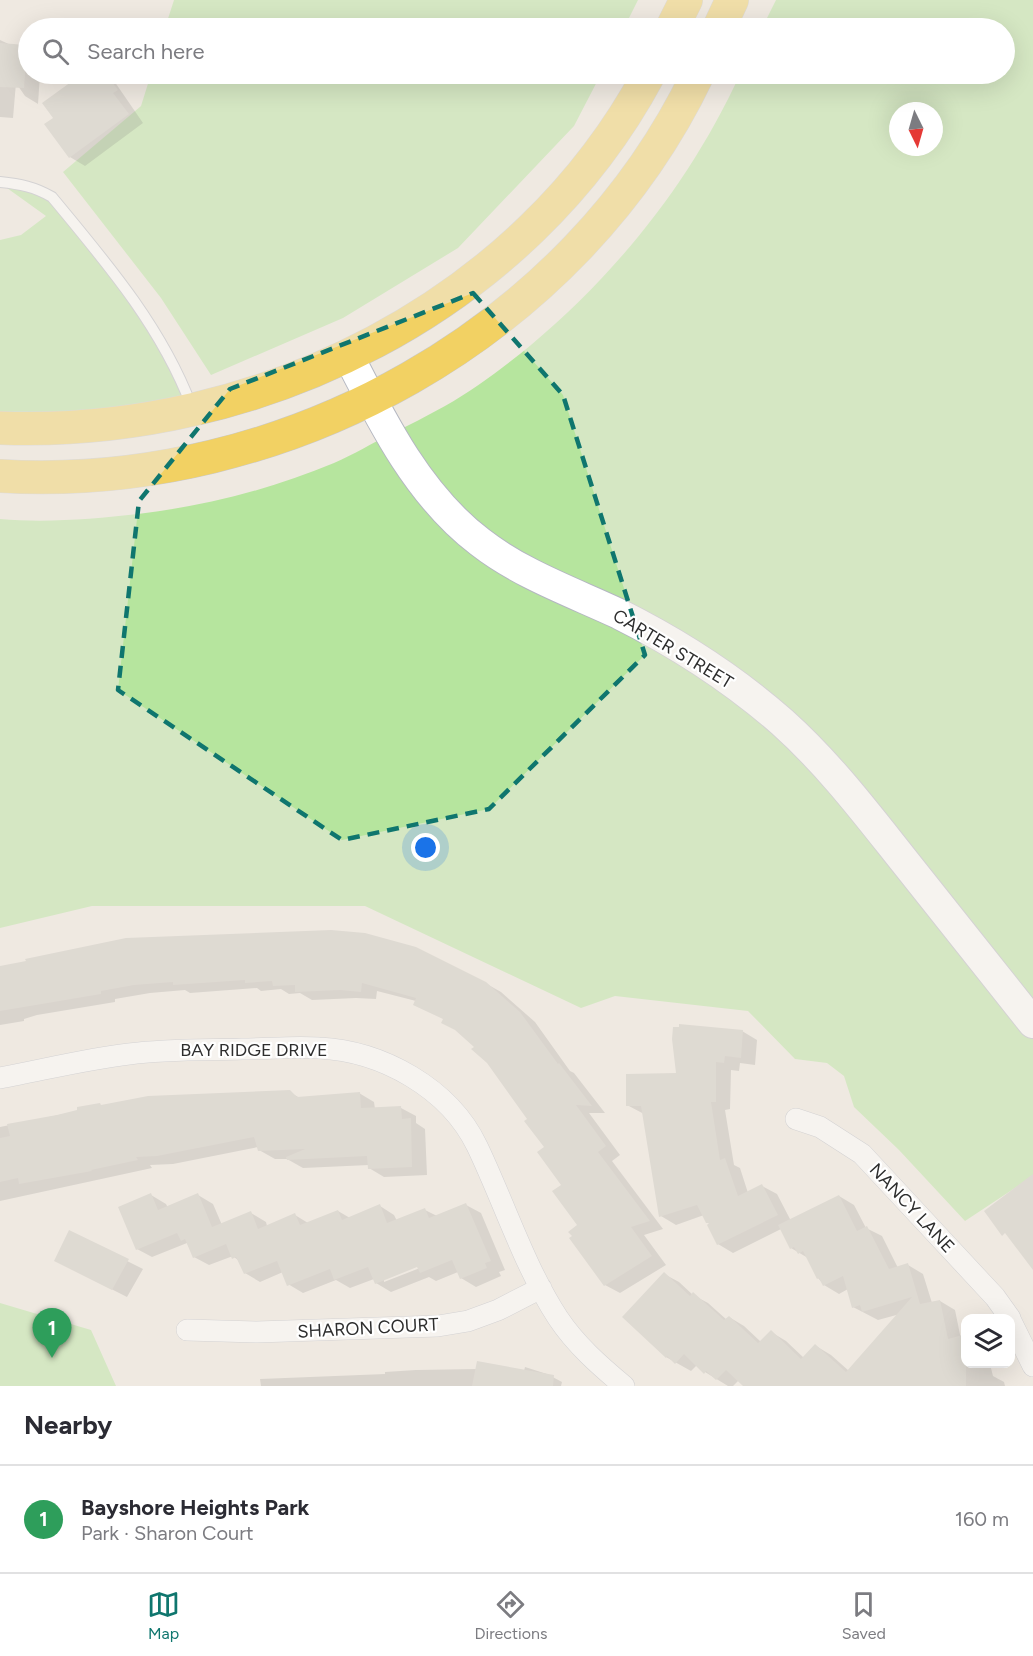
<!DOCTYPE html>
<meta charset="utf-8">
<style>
body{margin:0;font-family:Figtree,sans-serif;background:#f2f2f3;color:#2b2b33}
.controls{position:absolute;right:18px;bottom:18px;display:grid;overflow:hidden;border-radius:12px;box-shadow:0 6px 24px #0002}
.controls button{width:54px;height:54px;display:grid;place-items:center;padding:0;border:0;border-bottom:2px solid #e1e1e2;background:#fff;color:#2b2b33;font:30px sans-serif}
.compass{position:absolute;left:889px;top:102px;width:54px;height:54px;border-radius:50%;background:#fff;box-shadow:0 6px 24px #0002;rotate:175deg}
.you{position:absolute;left:426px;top:848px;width:21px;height:21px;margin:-15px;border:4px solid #fff;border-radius:50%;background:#1a73e8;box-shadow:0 0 0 9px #1a73e833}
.badge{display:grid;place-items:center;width:39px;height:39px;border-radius:50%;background:#0f766e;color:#fff;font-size:20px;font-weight:700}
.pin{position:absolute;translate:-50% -50px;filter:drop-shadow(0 2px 3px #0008)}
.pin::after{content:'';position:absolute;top:32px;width:21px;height:18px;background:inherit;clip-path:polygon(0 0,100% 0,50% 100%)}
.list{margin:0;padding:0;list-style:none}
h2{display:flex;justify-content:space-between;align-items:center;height:78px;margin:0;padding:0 24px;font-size:26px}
h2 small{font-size:20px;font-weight:400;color:#7c7c81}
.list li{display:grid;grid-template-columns:39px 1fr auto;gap:18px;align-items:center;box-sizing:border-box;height:108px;padding:0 24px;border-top:2px solid #e1e1e2}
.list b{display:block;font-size:22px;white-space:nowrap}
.list p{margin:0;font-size:20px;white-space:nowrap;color:#7c7c81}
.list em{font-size:20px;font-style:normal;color:#7c7c81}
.icon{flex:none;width:33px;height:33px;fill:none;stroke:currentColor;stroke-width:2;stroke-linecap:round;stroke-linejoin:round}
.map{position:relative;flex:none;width:1033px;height:1386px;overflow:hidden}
.search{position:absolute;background:#fff;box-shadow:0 6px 24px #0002;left:18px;right:18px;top:18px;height:66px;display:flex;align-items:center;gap:15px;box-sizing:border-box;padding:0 21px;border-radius:33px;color:#7c7c81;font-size:22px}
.sheet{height:186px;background:#fff}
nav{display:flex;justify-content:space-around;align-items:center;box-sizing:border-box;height:84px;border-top:2px solid #e1e1e2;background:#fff;font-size:16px;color:#7c7c81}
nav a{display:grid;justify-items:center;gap:3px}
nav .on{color:#0f766e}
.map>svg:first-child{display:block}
</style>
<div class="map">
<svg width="1033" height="1386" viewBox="0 0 1033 1386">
<rect width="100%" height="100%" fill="#efe9e1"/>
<path fill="#b6e59e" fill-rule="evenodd" d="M174 0H638L624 28H165Z
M776 0H1033V1176L965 1221 899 1150 854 1107 844 1076 827 1063 795 1059 748 1011 615 996 581 1008 365 906H92L0 928V519C46 523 93 519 138 514 205 506 272 489 334 463 353 455 372 443 391 434 409 425 427 416 445 406 475 389 504 367 531 345 620 270 692 179 740 74H1004V28H762ZM898 111H934V147H898Z
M151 74H601L574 126 458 248 343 318 211 375 161 298 63 172 141 106Z
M0 183 38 188 126 288 193 411 0 428V240L21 235 46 216Z
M0 1303 91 1330 116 1386H0Z"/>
<path fill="#0003" fill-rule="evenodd" d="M0 40 13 46 28 48V74H40L38 104 25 96 16 83 13 118 0 117Z
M85 74 110 75 143 123 85 166 70 157 46 125 55 118 44 103Z
M0 967 485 983 501 992 535 1022 570 1071 574 1073 605 1113H589L620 1155 612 1161 663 1229 644 1235 666 1265 620 1293 605 1285 546 1147 529 1119 476 1047 444 1019 416 1001 377 991 376 999 356 998 312 1000 300 993 289 994 281 989 261 991 257 988 190 993 185 990 150 993 115 999V1002L37 1015 24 1019V1021L0 1025Z
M742 1031 757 1040 755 1065 740 1063 739 1071 731 1070 730 1109 725 1110 734 1165 740 1168 748 1193 762 1186 777 1194 791 1221 839 1196 854 1205 866 1228 882 1236 898 1268 908 1265 923 1274 932 1303 940 1301 955 1310 966 1364H990L993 1376 1004 1382 1005 1386H745L739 1380 733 1386H728L705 1372 697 1365 691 1371 666 1357 664 1274 679 1282 693 1295 708 1303 727 1320 729 1317 744 1326 761 1342 771 1332 786 1341 804 1358 816 1346 831 1355 849 1371 900 1314 878 1320 853 1307 848 1289 839 1294 824 1285 818 1278 808 1258 791 1248 781 1229 733 1253 718 1244 710 1223 704 1215 676 1225 661 1216 644 1114 627 1105 678 1075Z
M289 1092 300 1098 359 1093 374 1102 375 1109 401 1108 416 1116V1123L425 1129 427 1175 384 1177 369 1168V1165L303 1168 287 1159H275L259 1150 258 1147 173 1164 150 1165 152 1168 0 1201V1127L103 1106Z
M151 1195 166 1204 168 1208 198 1195 213 1204 222 1225 251 1213 266 1222 267 1226 295 1215 308 1223 338 1211 350 1218 380 1206 394 1215 397 1221 425 1210 437 1216 466 1205 481 1213 505 1270 499 1272 501 1276 476 1287 461 1278 458 1272 436 1281 429 1277 391 1292 376 1283 374 1279 350 1288 336 1280 303 1293 288 1284 283 1272 260 1282 245 1273 239 1261 233 1256 209 1265 194 1257 187 1243 152 1257 137 1249ZM424 1263 425 1266 384 1282V1279Z
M69 1232 143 1269 127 1297 56 1261Z
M525 1367 547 1374 562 1382 561 1386H261L260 1379 385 1374V1372L416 1370 477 1369 524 1371Z"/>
<path fill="#cbc7bf" d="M0 43 27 45 24 88 0 87Z
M82 74H106L118 90 113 93 129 114 69 158 44 124 53 118 42 103Z
M331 930 365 933 416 947 486 982 520 1012 558 1064 559 1063 592 1106 576 1105 606 1146 598 1152 650 1221 631 1227 652 1256 604 1286 569 1238 572 1236 568 1232 577 1225 552 1191 561 1185 537 1152 544 1147 524 1121 527 1119 487 1063 471 1049 474 1047 455 1030 441 1023 443 1019 413 1005 416 998 362 983 361 992 340 990 295 992V985L273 986 272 981 245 983V980L173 985V982L134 985 101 991V994L0 1011V966L26 961 25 959 126 938Z
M679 1024 743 1030 741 1058 725 1056 724 1063 716 1062V1102H711L720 1160 725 1158 738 1196 762 1184 778 1215 717 1245 707 1225 709 1223H706L697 1205 659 1217 641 1106H626V1074L676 1073 672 1039 673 1027H679Z
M290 1090 297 1097 360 1092 361 1108 401 1106 402 1119 411 1118 412 1167 368 1169 367 1156 287 1160 286 1157 305 1149 258 1151 254 1137 157 1156 136 1157 138 1160 91 1170 92 1171 19 1184 18 1178 0 1182V1138L10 1136 7 1124 57 1115 77 1110V1107L100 1103 101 1105 148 1096Z
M1033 1174V1270L1005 1233 1002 1236 984 1211Z
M151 1193 158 1210 198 1193 212 1227 251 1211 258 1229 295 1213 300 1225 338 1210 342 1220 380 1204 387 1223 425 1208 429 1218 466 1203 491 1261 485 1263 487 1268 460 1279 452 1260 420 1273 417 1267 375 1284 368 1267 334 1280 330 1269 287 1286 277 1261 244 1274 236 1257 232 1259 226 1244 193 1258 185 1239 181 1241 177 1233 136 1250 118 1207Z
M839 1195 857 1231 867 1226 889 1269 908 1263 920 1304 940 1300 948 1339 966 1334V1386H743L726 1370 716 1380 706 1371 704 1374 684 1354 675 1364 667 1356 666 1358 622 1317 664 1272 690 1296 693 1292 724 1320 729 1316 758 1343 771 1330 801 1359 815 1344 846 1372 912 1297 862 1312 860 1305 852 1308 843 1276 823 1286 819 1278 817 1279 803 1251 798 1254 794 1247 790 1249 778 1225Z
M69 1230 129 1259 112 1290 54 1261Z
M477 1361 554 1375 553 1386H472Z"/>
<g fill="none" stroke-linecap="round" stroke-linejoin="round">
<g stroke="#b4b7c1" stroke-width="12">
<path id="lane" d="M0 182C20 184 35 187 52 197 105 261 161 326 191 405"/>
</g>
<g stroke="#b4b7c1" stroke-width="22">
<path id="street" d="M0 1078C43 1070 86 1059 129 1054 167 1049 205 1050 242 1049 268 1049 294 1046 319 1048 382 1051 449 1088 477 1146 504 1202 524 1266 558 1318 576 1345 600 1366 624 1386
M796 1119 820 1127 862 1154 995 1297 1010 1318
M1010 1319 1033 1366
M187 1330 257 1332 438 1326 468 1321 498 1310 541 1288"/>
</g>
<g stroke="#b4b7c1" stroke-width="32">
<path id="secondary" d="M348 355C382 422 419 496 480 542 521 574 572 592 619 614 677 643 733 679 782 722 829 764 866 813 905 862 948 916 990 969 1033 1023"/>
</g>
<g stroke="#c9c9c9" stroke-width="34">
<path id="primary" d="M672 28 686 0
M719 28 732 0
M0 428C259 438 525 306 649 74
M0 476C285 493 575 332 698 74"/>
</g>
<use href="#lane" stroke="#fff" stroke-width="10"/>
<use href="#street" stroke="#fff" stroke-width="21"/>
<use href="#secondary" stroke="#fff" stroke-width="30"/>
<use href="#primary" stroke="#f2d163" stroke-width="33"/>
</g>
<path d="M0 0H1033V1386H0ZM473 293 563 395 645 655 489 809 342 840 118 690 139 501 230 389Z" fill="#efe9e1" fill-opacity=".55" fill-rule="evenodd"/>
<path fill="none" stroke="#0f766e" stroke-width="4.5" stroke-dasharray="12 8" stroke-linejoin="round" d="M473 293 563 395 645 655 489 809 342 840 118 690 139 501 230 389Z"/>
<g text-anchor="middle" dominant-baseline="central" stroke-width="4.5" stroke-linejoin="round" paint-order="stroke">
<g font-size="18" fill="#2e2e2e" stroke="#fff">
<text transform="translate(673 649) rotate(31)">CARTER STREET</text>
<text x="254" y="1050">BAY RIDGE DRIVE</text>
<text transform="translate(912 1208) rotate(47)">NANCY LANE</text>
<text transform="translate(368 1328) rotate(-3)">SHARON COURT</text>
</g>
</g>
</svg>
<div class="controls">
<button><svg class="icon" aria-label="layers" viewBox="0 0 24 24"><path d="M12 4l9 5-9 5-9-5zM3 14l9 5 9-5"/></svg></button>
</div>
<svg class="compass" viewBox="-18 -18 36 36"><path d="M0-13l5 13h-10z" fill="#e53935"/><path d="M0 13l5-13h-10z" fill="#7c7c81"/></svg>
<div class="you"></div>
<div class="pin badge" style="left:52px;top:1358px;background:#2e9e5b">1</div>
<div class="search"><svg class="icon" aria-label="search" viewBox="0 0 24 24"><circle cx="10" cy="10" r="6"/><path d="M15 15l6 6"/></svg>Search here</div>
</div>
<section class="sheet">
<h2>Nearby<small></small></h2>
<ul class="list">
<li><span class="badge" style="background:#2e9e5b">1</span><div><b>Bayshore Heights Park</b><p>Park · Sharon Court</p></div><em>160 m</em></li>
</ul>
</section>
<nav>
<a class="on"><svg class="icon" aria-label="map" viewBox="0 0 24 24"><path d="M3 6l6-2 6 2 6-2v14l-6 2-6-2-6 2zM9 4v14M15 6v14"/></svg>Map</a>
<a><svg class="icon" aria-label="directions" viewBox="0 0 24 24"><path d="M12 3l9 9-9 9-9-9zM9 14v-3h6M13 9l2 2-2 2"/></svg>Directions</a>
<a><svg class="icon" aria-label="saved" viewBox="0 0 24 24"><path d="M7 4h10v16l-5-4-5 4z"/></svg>Saved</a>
</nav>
